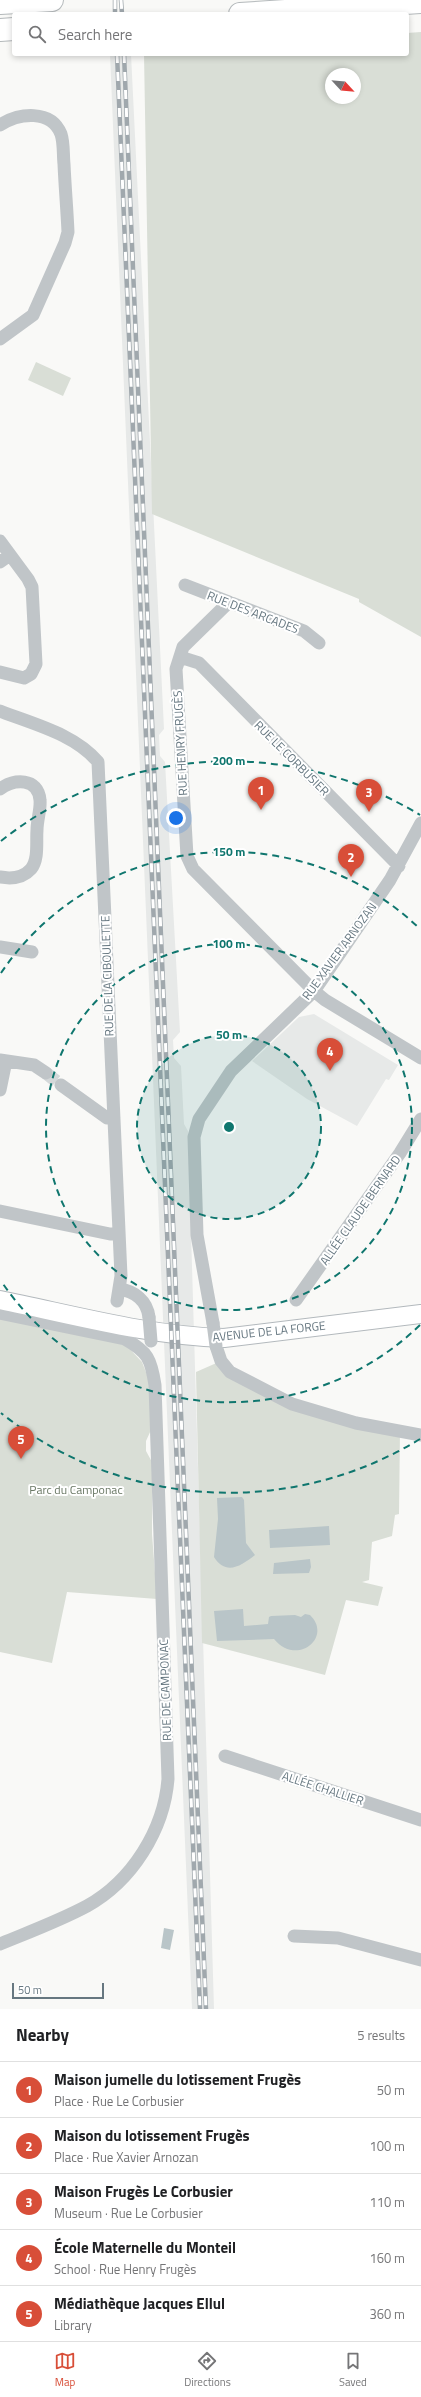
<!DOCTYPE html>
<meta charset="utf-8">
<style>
body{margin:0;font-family:"Titillium Web",sans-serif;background:#f2f2f2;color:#202124}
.compass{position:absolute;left:325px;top:68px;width:36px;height:36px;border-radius:50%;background:#fff;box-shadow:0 2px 6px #0003;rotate:116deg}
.scale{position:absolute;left:12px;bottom:10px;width:92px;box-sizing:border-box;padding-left:4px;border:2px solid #667780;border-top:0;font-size:11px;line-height:14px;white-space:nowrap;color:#667780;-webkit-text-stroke:3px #fff;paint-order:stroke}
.you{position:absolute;left:176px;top:818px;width:14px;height:14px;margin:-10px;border:3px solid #fff;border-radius:50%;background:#1a73e8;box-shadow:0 0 0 6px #1a73e833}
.badge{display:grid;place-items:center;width:26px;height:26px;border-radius:50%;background:#d84e38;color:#fff;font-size:13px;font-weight:700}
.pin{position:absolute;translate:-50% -33px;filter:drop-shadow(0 1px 2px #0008)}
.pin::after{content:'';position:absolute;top:21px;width:14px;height:12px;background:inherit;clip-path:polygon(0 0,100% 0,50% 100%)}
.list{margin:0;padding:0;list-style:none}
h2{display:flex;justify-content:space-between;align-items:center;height:52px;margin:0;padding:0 16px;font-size:17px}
h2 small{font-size:13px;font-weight:400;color:#757577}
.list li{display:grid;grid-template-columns:26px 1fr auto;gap:12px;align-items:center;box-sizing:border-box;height:56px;padding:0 16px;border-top:1px solid #e0e0e0}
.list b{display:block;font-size:15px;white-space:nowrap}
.list p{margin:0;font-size:13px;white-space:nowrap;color:#757577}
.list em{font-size:13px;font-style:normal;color:#757577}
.icon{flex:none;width:22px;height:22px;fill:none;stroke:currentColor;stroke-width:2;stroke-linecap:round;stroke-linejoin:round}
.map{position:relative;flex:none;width:421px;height:2009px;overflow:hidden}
.search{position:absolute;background:#fff;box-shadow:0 2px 6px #0003;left:12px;right:12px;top:12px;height:44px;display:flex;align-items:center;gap:10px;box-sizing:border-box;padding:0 14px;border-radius:4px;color:#757577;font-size:15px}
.sheet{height:332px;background:#fff}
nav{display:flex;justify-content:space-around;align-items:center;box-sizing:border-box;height:56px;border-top:1px solid #e0e0e0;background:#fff;font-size:11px;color:#757577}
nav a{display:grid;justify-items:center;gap:2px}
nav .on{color:#d84e38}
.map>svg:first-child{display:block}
</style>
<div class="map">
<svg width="421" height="2009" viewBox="0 0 421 2009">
<rect width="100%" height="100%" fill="#f9f9f7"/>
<path fill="#e7e9e8" d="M110 54H131L164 729 159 735 160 756 165 762 180 1032 173 1040 174 1058 181 1066 184 1124 188 1131 214 2009H192Z
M314 1014 398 1065 389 1080 386 1079 357 1126 307 1099 252 1061 299 1017Z"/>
<path fill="#d9ded6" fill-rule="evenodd" d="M421 32V637L359 602V599L152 514 144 54H407V33ZM331 74H355V98H331Z
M36 362 71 378 63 396 28 380Z
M0 1317 107 1339 127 1346 142 1362 149 1380 151 1430 146 1441V1451L152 1462V1534L157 1599 67 1592 52 1663 0 1652Z
M221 1361 292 1404 400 1431 399 1514 395 1515 392 1536 372 1542 369 1580 362 1582 383 1587 378 1606 346 1600 325 1675 202 1643 196 1372Z"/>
<path fill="#b9c5c8" d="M242 1497 244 1500 246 1543 255 1555C241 1566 226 1576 214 1557L218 1519 217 1498Z
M329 1526 330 1545 270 1548 269 1530Z
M310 1559 311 1567 309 1573 273 1574 274 1563Z
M243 1609 244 1626 268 1624 269 1617 271 1616 295 1615 301 1617 305 1614 310 1615C333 1637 297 1667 274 1639L217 1641 214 1611Z
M164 1928 174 1930 170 1950 161 1948Z"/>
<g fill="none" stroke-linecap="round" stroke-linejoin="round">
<path stroke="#d4d8d9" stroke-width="13" stroke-dasharray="13 6" stroke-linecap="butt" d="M46 1073 61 1085"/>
<g stroke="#b3b9bd" stroke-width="20">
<path id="secondary" d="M0 1300C74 1315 149 1336 224 1338L421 1314"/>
</g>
<g stroke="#b4b9bb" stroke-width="24">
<path id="motorway" d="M0 3 52 0
M240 14 421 2
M0 30 14 29"/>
</g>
<path stroke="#c0c5c8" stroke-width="13" d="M0 125C19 113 51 109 61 134 64 143 63 155 64 164 65 187 67 209 68 232L65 243 33 315 0 339
M0 541 28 579 32 587 36 664 31 674 24 678 0 672
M0 562 10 555
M185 585 304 631 319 643
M229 602 183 647 176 669 187 856 193 869 314 991 325 1000 421 1058
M180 657 199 663 399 866
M0 711C33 724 75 734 98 762L121 1276 117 1301
M0 789C14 779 38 777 40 800 41 809 37 820 37 830 36 842 39 859 31 869 23 878 11 879 0 877
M0 947 32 952
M0 1060 34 1065 46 1073
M61 1085 107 1118H114
M0 1090 6 1061
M0 1211 110 1234H119
M119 1289C135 1291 147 1301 149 1317
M296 1300 400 1153 421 1119
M0 1313 125 1339C148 1352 151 1359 155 1385L168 1779C164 1830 132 1881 87 1906 59 1921 29 1932 0 1944
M213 1323 197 1235 194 1137 199 1119 231 1071 314 991 390 880 421 823
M216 1346 221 1361 230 1372 292 1404 356 1423 421 1435
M225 1756 421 1820
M294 1936 338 1938 421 1960"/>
<use href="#secondary" stroke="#fff" stroke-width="18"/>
<use href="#motorway" stroke="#fff" stroke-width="22"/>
<g stroke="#a0a8ad" stroke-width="4.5">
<path id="rail" d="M115 0V14
M121 0 122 14
M117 54 200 2009
M124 54 206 2009"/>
</g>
<use href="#rail" stroke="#fff" stroke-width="3" stroke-dasharray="9" stroke-linecap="butt"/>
<path stroke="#c0c5c8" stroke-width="13" d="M149 1317 151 1341
M213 1323 216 1346"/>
</g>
<circle cx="229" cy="1127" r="92" fill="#0f766e" fill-opacity=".12"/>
<g fill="none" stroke="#0f766e" stroke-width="2" stroke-dasharray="7 5">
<circle cx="229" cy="1127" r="92"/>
<circle cx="229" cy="1127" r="183"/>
<path d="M420 1325A275 275 0 0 1 1 1281M1 973A275 275 0 0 1 420 929"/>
<path d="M420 1439A366 366 0 0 1 1 1413M1 841A366 366 0 0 1 420 815"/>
</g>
<g text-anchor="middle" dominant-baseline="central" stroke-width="4" stroke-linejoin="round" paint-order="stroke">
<g font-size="12" fill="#667780" stroke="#fff">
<text transform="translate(253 612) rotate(21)">RUE DES ARCADES</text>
<text transform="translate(180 743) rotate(-93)">RUE HENRY FRUGÈS</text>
<text transform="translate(292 758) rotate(45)">RUE LE CORBUSIER</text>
<text transform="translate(339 951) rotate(-54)">RUE XAVIER ARNOZAN</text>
<text transform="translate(107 976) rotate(-92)">RUE DE LA CIBOULETTE</text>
<text transform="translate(360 1210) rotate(-55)">ALLÉE CLAUDE BERNARD</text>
<text transform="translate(269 1331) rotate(-6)">AVENUE DE LA FORGE</text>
<text transform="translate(165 1690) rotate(-92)">RUE DE CAMPONAC</text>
<text transform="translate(323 1788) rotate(18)">ALLÉE CHALLIER</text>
</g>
<g font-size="12" fill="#6a7865" stroke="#fff">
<text x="76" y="1489">Parc du Camponac</text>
</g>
</g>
<circle cx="229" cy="1127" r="6" fill="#0f766e" stroke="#fff" stroke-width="2"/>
<g font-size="12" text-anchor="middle" font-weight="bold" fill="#0f766e" stroke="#fff" stroke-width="4" stroke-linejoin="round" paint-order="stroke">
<text x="229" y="765">200 m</text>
<text x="229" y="856">150 m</text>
<text x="229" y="948">100 m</text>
<text x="229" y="1039">50 m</text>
</g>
</svg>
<svg class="compass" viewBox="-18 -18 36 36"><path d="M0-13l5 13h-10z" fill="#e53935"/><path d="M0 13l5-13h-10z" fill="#757577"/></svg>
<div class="scale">50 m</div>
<div class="you"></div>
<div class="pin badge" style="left:261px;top:810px">1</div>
<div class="pin badge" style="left:351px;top:877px">2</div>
<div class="pin badge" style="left:369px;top:812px">3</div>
<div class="pin badge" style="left:330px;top:1071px">4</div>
<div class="pin badge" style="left:21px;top:1459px">5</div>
<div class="search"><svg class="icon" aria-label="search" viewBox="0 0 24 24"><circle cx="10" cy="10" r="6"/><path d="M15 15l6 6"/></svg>Search here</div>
</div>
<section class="sheet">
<h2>Nearby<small>5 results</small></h2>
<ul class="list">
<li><span class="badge">1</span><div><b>Maison jumelle du lotissement Frugès</b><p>Place · Rue Le Corbusier</p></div><em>50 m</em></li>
<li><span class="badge">2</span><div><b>Maison du lotissement Frugès</b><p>Place · Rue Xavier Arnozan</p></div><em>100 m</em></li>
<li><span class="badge">3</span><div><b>Maison Frugès Le Corbusier</b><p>Museum · Rue Le Corbusier</p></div><em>110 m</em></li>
<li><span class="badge">4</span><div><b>École Maternelle du Monteil</b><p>School · Rue Henry Frugès</p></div><em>160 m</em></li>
<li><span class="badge">5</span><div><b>Médiathèque Jacques Ellul</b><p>Library</p></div><em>360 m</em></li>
</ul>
</section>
<nav>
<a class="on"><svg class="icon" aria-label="map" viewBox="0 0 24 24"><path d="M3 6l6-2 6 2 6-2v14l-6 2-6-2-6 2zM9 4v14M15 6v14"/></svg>Map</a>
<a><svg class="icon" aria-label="directions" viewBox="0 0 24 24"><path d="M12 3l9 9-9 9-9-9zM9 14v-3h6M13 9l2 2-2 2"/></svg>Directions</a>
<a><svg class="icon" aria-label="saved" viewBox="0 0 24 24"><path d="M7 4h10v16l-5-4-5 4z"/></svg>Saved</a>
</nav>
